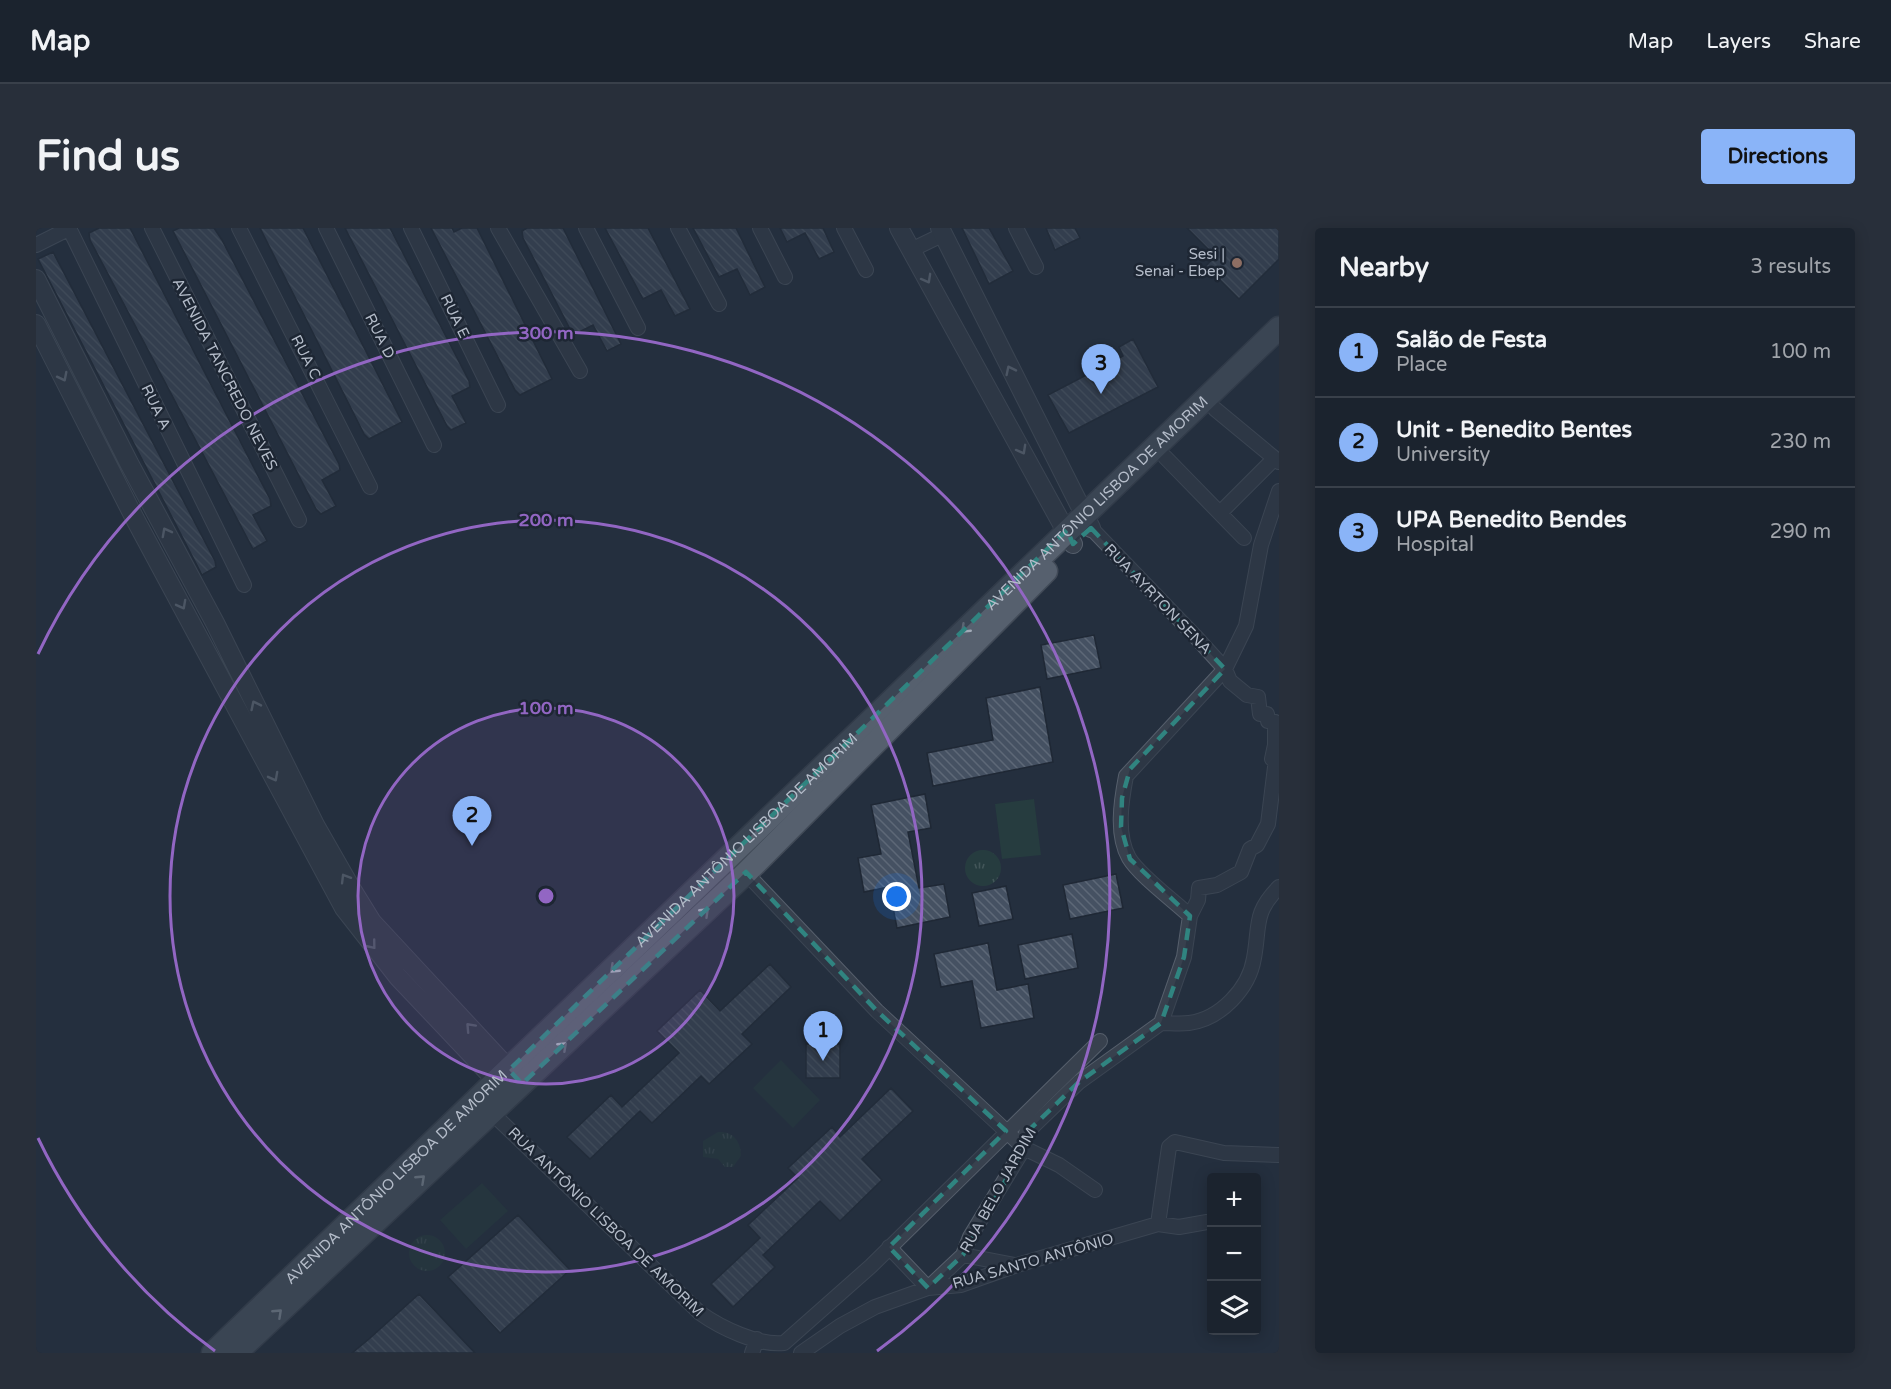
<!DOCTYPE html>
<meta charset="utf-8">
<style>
body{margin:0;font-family:"Varela Round",sans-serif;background:#282f3a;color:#f1f3f6}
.controls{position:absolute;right:18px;bottom:18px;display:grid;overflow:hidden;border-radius:6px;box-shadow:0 3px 15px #0003}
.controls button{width:54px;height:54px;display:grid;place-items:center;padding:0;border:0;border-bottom:2px solid #39404a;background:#1b232e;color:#f1f3f6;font:30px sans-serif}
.you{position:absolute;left:861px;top:669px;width:21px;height:21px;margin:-15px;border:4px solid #fff;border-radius:50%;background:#1a73e8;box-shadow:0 0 0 9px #1a73e833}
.badge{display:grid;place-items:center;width:39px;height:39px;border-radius:50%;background:#8ab4f8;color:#111;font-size:20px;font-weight:700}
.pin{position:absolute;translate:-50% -50px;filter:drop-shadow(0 2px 3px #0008)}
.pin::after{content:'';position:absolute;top:32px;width:21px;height:18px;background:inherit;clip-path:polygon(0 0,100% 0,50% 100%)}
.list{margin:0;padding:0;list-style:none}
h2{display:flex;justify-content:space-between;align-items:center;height:78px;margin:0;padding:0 24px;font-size:26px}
h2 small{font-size:20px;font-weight:400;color:#a0a4aa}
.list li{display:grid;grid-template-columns:39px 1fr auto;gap:18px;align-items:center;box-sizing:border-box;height:90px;padding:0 24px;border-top:2px solid #39404a}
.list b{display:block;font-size:22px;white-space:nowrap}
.list p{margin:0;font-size:20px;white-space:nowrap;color:#a0a4aa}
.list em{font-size:20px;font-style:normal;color:#a0a4aa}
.icon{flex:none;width:33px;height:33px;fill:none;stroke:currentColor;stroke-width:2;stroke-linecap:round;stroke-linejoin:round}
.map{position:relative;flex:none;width:1243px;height:1125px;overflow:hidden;border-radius:6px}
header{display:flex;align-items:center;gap:36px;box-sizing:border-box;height:84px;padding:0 30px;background:#1b232e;border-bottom:2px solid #39404a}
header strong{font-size:28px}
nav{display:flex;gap:33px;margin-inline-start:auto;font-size:21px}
.intro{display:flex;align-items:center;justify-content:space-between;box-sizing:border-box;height:144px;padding:0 36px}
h1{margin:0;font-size:42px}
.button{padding:15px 27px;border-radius:6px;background:#8ab4f8;color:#111;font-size:21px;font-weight:700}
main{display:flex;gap:36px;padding:0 36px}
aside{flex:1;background:#1b232e;border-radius:6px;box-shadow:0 3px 15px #0003}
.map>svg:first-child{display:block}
</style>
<header>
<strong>Map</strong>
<nav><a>Map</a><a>Layers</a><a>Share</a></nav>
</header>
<div class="intro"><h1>Find us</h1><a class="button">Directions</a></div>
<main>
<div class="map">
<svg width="1243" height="1125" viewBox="0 0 1243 1125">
<defs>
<pattern id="park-tufts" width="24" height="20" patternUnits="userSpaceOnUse" patternTransform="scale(1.5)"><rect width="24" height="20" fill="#263c3f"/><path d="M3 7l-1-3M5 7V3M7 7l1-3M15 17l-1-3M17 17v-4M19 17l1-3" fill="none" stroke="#435659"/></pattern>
<pattern id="building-back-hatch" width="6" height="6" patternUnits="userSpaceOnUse" patternTransform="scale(1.5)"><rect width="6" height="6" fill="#455162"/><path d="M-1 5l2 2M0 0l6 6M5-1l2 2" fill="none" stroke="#5d6877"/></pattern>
</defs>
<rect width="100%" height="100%" fill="#242f3e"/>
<path fill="#263c3f" d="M998 571 1005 627 966 631 959 576Z
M745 832 784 872 757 900 717 860Z
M446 955 472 983 430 1021 404 992Z"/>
<path fill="url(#park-tufts)" d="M929 640a18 18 0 1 1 36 0a18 18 0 1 1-36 0Z
M682 904C697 903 705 913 705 928L697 939H689L682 931 667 929V913Z
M373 1025a18 18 0 1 1 36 0a18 18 0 1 1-36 0Z"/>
<path fill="url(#building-back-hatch)" stroke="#1f2835" stroke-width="1.5" d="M63 0H94L234 271 235 278 217 287 231 313 217 321 54 12 53 5Z
M143 0H178L186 12 303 236 304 242 286 252 300 278 285 286 280 281 137 3Z
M224 0H267L366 194 333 211 328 206Z
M309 0H354L433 153 434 159 416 168 430 195 415 202 411 198Z
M395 0H416L418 4 426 0H441L516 151 484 167 479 162Z
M491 0H527L585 116 571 123 557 97 539 106 534 101 487 10 486 3Z
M569 0H612L654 81 639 88 625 62 607 71Z
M657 0H700L729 59 714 67 701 41 683 49Z
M744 0H787L798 24 783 31 769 5 751 14Z
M926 0H953L977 43 953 56Z
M1010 0H1039L1044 10 1019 22Z
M1151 0H1243V31L1203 71 1170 38 1179 28Z
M17 24 179 333 180 339 166 347 2 31Z
M1097 111 1122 159 1033 205 1012 167 1087 128 1083 119Z
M1058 407 1065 440 1011 451 1005 417Z
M1004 459 1017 534 897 558 891 525 957 512 950 470Z
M889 566 895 600 872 604 883 660 908 656 914 689 861 700 853 659 828 664 822 630 845 626 835 577Z
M1080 646 1087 680 1034 691 1027 657Z
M970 658 977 691 943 698 936 665Z
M1036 706 1042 740 989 751 982 717Z
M952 715 961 762 992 756 998 790 945 800 936 753 905 759 898 726Z
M734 736 755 759 706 806 716 816 673 856 665 848 616 895 604 883 554 931 531 909 575 867 586 879 643 825 621 803 664 762 684 783Z
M770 816H804V850H770Z
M855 860 877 883 826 931 846 952 804 993 784 973 727 1027 739 1039 697 1079 675 1056 724 1010 712 997 762 950 752 940 796 899 804 909Z
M482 987 534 1042 464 1105 412 1049Z
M383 1066 439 1125H316L333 1111Z"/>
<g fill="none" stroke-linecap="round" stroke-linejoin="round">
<g stroke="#565f6c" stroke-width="16">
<path id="minor" d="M33 0 208 357
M116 0 263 292
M203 0 334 259
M290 0 398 217
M375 0 462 177
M462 0 544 143
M550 0 602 100
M642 0 683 76
M724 0 749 49
M808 0 830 42
M980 0 1000 39
M0 17 34 0
M875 22 908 6
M1179 181 1243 234
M1129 229 1208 310
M1184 285 1238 231
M1055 300 1159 408 1189 441 1194 453 1211 467 1222 469 1224 486H1231L1232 493 1239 494V517L1236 531H1240L1232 596 1221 617 1214 621 1205 644 1181 657 1163 660 1162 672 1154 688
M710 645 841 783 970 903 988 920 1023 937 1059 962
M1125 795C1134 795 1144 796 1153 795 1184 791 1213 761 1218 730 1224 698 1217 685 1243 659
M456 885 664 1085C685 1100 723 1118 748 1115L835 1038 1064 813
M1122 996 1133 919 1139 914 1188 925 1243 927
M853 1019 892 1060 927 1027 934 1009 988 920 990 905 1043 854 1125 795 1148 729 1154 688C1138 673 1103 647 1093 630 1080 607 1085 574 1090 548L1189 441 1210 398 1225 317 1243 263
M927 1027 979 1037
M716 1125 721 1111
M765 1125 804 1098 839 1079 892 1060 925 1057 981 1037 1122 996 1143 999 1171 994"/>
</g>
<g stroke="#565f6c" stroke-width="20">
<path id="tertiary" d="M863 0 1037 316
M904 0 1055 300
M0 51 93 235 179 395 279 597 315 660 336 694 481 850
M0 96 99 291 308 680 362 749 469 862"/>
</g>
<g stroke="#414a57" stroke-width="25">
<g id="primary">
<path id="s1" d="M177 1125 1243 100"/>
<path d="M200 1125 710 645 1010 343"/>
</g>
</g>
<use href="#minor" stroke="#38414e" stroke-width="14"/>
<use href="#tertiary" stroke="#38414e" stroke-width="18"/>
<use href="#primary" stroke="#56606e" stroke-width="22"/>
</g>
<defs><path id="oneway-chevron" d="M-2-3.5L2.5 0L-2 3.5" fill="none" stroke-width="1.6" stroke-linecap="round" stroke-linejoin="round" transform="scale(1.5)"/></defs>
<g stroke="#7c8592">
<use href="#oneway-chevron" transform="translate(891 51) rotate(61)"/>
<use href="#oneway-chevron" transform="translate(974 142) rotate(-116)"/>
<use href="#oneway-chevron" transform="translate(27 149) rotate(63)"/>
<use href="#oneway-chevron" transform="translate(986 222) rotate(61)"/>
<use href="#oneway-chevron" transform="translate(130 304) rotate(-118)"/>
<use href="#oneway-chevron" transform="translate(146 377) rotate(62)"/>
<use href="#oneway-chevron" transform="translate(219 477) rotate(-116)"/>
<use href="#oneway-chevron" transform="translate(238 549) rotate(62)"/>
<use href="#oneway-chevron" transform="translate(309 650) rotate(-121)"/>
<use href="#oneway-chevron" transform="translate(336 717) rotate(51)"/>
<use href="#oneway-chevron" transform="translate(434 799) rotate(-133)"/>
</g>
<g stroke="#a1aab7">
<use href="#oneway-chevron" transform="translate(929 401) rotate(136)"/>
<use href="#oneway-chevron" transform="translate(669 684) rotate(-44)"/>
<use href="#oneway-chevron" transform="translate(578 741) rotate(136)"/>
<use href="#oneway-chevron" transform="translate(527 818) rotate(-43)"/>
<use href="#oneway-chevron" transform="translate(385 951) rotate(-43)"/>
<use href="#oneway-chevron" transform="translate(242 1085) rotate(-43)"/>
</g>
<path d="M0 0H1243V1125H0ZM1055 300 1189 441 1094 541 1086 570 1085 599 1094 631 1154 688 1148 729 1125 795 1043 854 990 905 988 920 927 1027 892 1060 853 1019 970 903 841 783 710 644 486 856 473 842 1031 302 1037 316Z" fill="#242f3e" fill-opacity=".55" fill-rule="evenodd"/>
<path fill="none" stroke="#308480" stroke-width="4.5" stroke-dasharray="12 8" stroke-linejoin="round" d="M1055 300 1189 441 1094 541 1086 570 1085 599 1094 631 1154 688 1148 729 1125 795 1043 854 990 905 988 920 927 1027 892 1060 853 1019 970 903 841 783 710 644 486 856 473 842 1031 302 1037 316Z"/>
<circle cx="510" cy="668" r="188" fill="#9266c3" fill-opacity=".12"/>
<g fill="none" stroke="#9266c3" stroke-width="3">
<circle cx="510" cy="668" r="188"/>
<circle cx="510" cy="668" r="376"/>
<path d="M179 1123A563 563 0 0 1 2 910M2 426A563 563 0 1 1 841 1123"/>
</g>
<circle fill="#8d6e63" stroke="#1d2633" stroke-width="2" cx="1201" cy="35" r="6"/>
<g text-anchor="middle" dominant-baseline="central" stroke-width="5" stroke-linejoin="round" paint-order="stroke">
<g font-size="15" fill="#b4bcc9" stroke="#1d2633" text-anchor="end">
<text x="1189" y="26">Sesi |<tspan x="1189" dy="17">Senai - Ebep</tspan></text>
</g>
<g font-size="15" fill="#b4bcc9" stroke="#1d2633">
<text transform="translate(419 88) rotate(64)">RUA E</text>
<text transform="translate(344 108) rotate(63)">RUA D</text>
<text transform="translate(270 129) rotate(63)">RUA C</text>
<text transform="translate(189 146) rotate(63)">AVENIDA TANCREDO NEVES</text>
<text transform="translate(120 179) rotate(64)">RUA A</text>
<text stroke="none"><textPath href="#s1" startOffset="1226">AVENIDA ANTÔNIO LISBOA DE AMORIM</textPath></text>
<text transform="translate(1122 371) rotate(46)">RUA AYRTON SENA</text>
<text stroke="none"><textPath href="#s1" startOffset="740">AVENIDA ANTÔNIO LISBOA DE AMORIM</textPath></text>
<text stroke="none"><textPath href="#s1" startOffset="254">AVENIDA ANTÔNIO LISBOA DE AMORIM</textPath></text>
<text transform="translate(962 962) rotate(-61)">RUA BELO JARDIM</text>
<text transform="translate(570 994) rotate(44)">RUA ANTÔNIO LISBOA DE AMORIM</text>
<text transform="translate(997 1033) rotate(-16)">RUA SANTO ANTÔNIO</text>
</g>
</g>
<circle cx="510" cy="668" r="9" fill="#9266c3" stroke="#1d2633" stroke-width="3"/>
<g font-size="18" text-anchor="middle" font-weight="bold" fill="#9266c3" stroke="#1d2633" stroke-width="5" stroke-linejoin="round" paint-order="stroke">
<text x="510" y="111">300 m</text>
<text x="510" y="298">200 m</text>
<text x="510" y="486">100 m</text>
</g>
</svg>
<div class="controls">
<button>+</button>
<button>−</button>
<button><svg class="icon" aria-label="layers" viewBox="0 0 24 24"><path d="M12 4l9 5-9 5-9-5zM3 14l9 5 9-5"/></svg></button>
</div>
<div class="you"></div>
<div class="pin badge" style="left:787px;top:833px">1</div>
<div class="pin badge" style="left:436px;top:618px">2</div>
<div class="pin badge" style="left:1065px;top:166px">3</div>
</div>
<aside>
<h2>Nearby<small>3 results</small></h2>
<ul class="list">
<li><span class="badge">1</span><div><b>Salão de Festa</b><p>Place</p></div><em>100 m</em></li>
<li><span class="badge">2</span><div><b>Unit - Benedito Bentes</b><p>University</p></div><em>230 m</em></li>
<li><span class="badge">3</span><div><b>UPA Benedito Bendes</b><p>Hospital</p></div><em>290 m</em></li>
</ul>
</aside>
</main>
